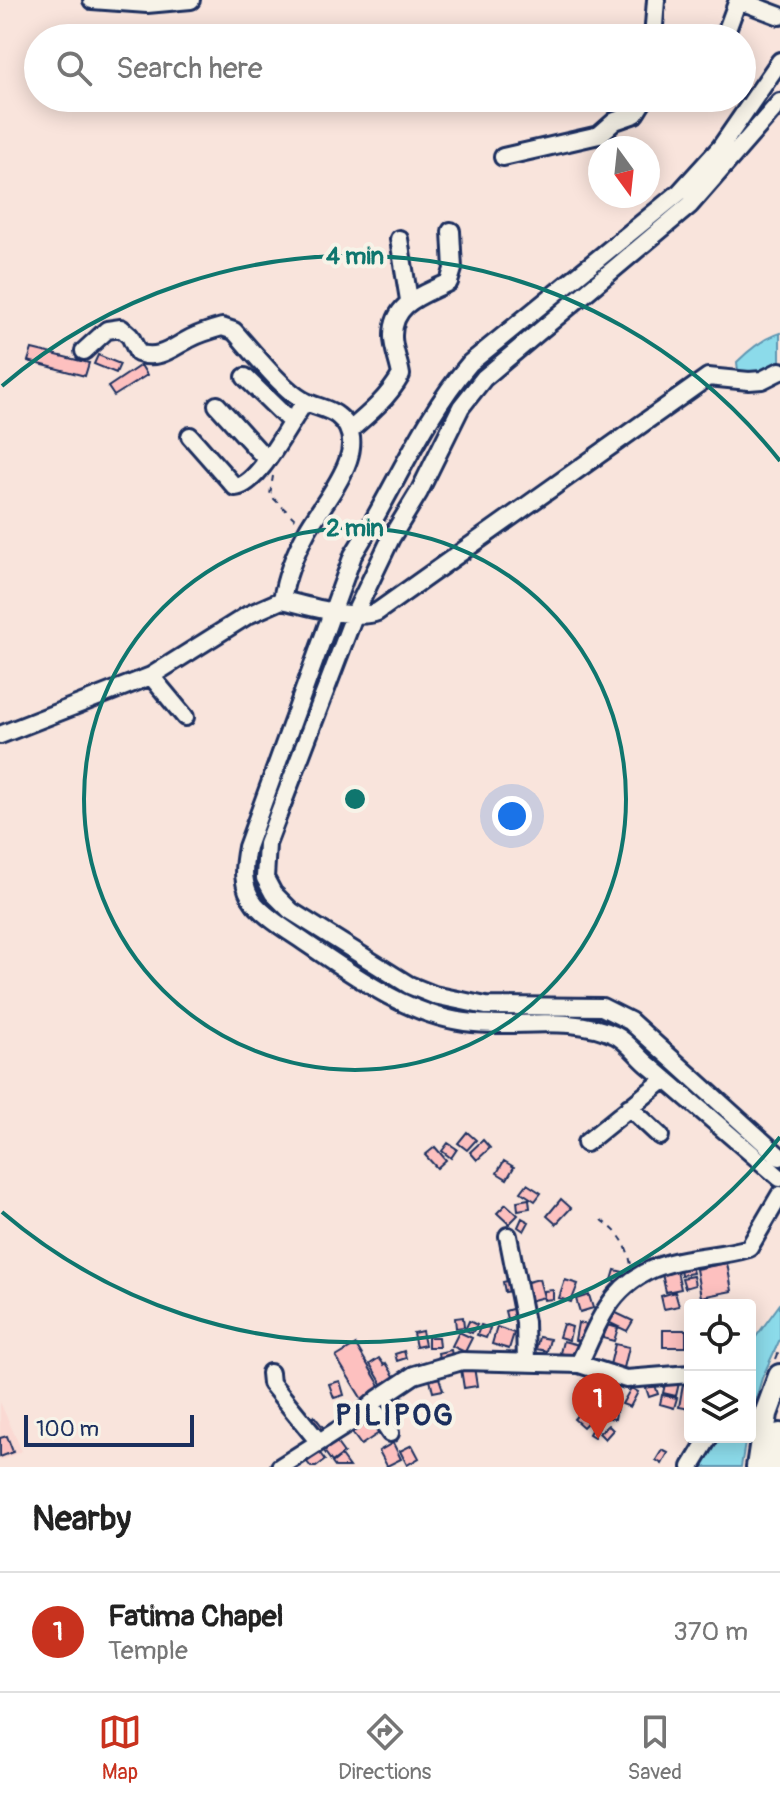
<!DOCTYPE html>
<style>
body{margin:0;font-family:Pangolin,sans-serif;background:#f6f6f6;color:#222}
.controls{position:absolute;right:24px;bottom:24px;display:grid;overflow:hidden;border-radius:8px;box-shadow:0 4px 20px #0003}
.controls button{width:72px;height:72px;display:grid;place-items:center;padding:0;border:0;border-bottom:2px solid #e0e0e0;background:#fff;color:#222;font:40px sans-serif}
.compass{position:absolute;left:588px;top:136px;width:72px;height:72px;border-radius:50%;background:#fff;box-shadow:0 4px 20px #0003;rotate:165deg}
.scale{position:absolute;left:24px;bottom:20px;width:170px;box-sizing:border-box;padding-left:8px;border:4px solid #1b2f5e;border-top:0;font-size:22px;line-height:28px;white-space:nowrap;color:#1b2f5e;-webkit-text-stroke:6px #f7f3e8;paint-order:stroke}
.you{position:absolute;left:512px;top:816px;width:28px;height:28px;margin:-20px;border:6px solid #fff;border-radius:50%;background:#1a73e8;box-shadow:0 0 0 12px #1a73e833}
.badge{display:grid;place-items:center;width:52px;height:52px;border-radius:50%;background:#c8321e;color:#fff;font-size:26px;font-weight:700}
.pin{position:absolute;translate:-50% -66px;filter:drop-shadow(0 2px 4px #0008)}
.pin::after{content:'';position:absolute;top:42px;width:28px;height:24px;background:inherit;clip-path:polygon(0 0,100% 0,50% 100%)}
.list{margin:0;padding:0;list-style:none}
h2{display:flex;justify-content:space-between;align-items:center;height:104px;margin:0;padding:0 32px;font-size:34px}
h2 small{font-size:26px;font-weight:400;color:#767676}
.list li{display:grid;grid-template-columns:52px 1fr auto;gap:24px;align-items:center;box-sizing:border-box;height:120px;padding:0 32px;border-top:2px solid #e0e0e0}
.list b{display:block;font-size:30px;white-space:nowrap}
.list p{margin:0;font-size:26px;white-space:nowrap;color:#767676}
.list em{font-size:26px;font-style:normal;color:#767676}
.icon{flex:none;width:44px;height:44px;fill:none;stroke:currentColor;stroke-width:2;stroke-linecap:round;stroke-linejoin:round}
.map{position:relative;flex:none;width:780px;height:1467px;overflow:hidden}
.search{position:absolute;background:#fff;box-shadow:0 4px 20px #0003;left:24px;right:24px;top:24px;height:88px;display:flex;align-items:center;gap:20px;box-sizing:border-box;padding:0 28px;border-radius:44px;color:#767676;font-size:30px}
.sheet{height:224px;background:#fff}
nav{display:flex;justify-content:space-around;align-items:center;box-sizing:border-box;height:112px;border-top:2px solid #e0e0e0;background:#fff;font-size:22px;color:#767676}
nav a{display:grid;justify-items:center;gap:4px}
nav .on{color:#c8321e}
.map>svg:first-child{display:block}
</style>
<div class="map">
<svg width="780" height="1467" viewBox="0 0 780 1467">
<rect width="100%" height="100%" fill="#f9e4dc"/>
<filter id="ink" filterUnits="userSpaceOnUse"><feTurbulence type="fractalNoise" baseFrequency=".0125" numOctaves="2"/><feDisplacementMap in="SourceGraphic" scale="16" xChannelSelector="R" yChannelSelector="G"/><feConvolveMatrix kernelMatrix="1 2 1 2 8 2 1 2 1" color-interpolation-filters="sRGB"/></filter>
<g filter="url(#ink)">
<path fill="#fad9d3" d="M0 1402 22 1451 0 1461Z"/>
<path fill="#8cdbea" stroke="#5f96b2" stroke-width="2" d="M780 333V369L751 379 738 371 737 362C749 350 764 338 780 333Z
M780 1304V1339L762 1378 750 1420V1345Z
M712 1437H746L741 1467H701Z"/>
<path fill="#fdc0bf" stroke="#1b2f5e" stroke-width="2" d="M32 349 89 363 85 376 28 361Z
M98 355 120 364 116 373 94 364Z
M141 365 147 375 114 396 108 387Z
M467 1132 476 1140 467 1150 458 1143Z
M483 1140 490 1148 477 1160 470 1152Z
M448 1143 457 1149 451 1158 442 1151Z
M435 1147 446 1160 437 1168 425 1155Z
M504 1161 514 1167 507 1179 497 1173Z
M527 1184 541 1193 535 1201 521 1192Z
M529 1199 530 1208 518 1210 517 1201Z
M561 1199 571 1208 556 1224 547 1216Z
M506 1204 518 1215 509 1224 497 1213Z
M522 1218 529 1222 524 1231 518 1227Z
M727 1263 732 1291 701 1297 696 1269Z
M691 1266 693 1273 681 1275 680 1268Z
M615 1270 623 1272 620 1282 612 1280Z
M677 1271 681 1289 666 1292 662 1274Z
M693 1276 695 1285 685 1288 682 1278Z
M516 1279 518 1290 505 1292 503 1282Z
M539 1279 544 1297 529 1301 524 1283Z
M565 1280 578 1284 571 1302 559 1298Z
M553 1290V1299L544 1300V1291Z
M675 1292 679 1306 664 1309 661 1296Z
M589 1295 593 1308 580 1312 576 1299Z
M515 1308 517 1316 507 1319 505 1311Z
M614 1312 633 1321 627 1331 608 1322Z
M463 1317 464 1327 456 1328 455 1318Z
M469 1321 477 1325 472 1333 465 1330Z
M578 1323 589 1325 586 1342 575 1340Z
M563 1324 572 1327 569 1340 559 1337Z
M481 1325 490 1328 486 1338 477 1335Z
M608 1325 618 1328 614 1341 603 1338Z
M497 1327 514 1333 509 1349 492 1344Z
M663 1330H686V1347H663Z
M422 1331 425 1345 416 1347 413 1333Z
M459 1332 472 1338 465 1352 452 1346Z
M428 1337H438L439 1347H428Z
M539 1337 550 1339 547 1351 536 1349Z
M563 1341 579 1345 576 1357 560 1353Z
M615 1344 629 1347 624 1368 610 1365Z
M356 1345 382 1389 363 1401 336 1357Z
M451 1350 453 1360 440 1363 438 1353Z
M404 1351 406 1358 397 1361 395 1354Z
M379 1358 384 1365 386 1363 396 1379 384 1387 370 1364Z
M474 1367 477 1386 464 1388 461 1369Z
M439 1378 443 1390 433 1392 430 1380Z
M684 1379 690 1380V1409L679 1407Z
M666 1380 679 1383 676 1396 663 1393Z
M340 1381 344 1395 334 1398 329 1384Z
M584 1382 591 1388 584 1394 578 1388Z
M655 1385 658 1394 649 1397 646 1388Z
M631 1388 638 1392 630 1407 622 1404Z
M399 1393 407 1401 397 1410 389 1401Z
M591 1395 601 1400 595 1413 585 1408Z
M662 1395 677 1398 674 1408 660 1404Z
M606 1405 617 1407 615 1419 604 1417Z
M580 1412 589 1421 583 1427 574 1419Z
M314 1416 327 1432 320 1438 307 1422Z
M371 1416 382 1431 361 1445 350 1430Z
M594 1425 599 1427 594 1437 589 1434Z
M608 1425 613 1430 605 1439 599 1433Z
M7 1436 13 1452 0 1457V1438Z
M336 1442 344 1453 332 1462 324 1451Z
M393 1443 401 1459 387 1466 379 1451Z
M412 1445 419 1458 407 1465 400 1451Z
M662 1450 668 1453 662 1464 656 1460Z
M319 1452 325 1460 316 1467H311L307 1462Z
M341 1456 349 1467H335L332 1463Z"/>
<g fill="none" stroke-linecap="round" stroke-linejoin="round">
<g stroke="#1b2f5e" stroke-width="22">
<path id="minor" d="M92 0 147 4 191 0
M738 0 780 16
M653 38 656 0
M724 38 738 0
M780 61 720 148 680 192 470 363C421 420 393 492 353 555L247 847C243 868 241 886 255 904 268 919 287 930 303 941 352 974 405 1014 465 1022 514 1029 569 1014 615 1035 628 1041 639 1058 651 1067 694 1104 737 1141 780 1178
M780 102 690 205 484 378 461 407 419 492 391 538 355 613 267 844 265 878 273 893 291 911 409 985 434 995 486 1006 602 1007 630 1021 780 1157
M503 157 599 135 615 121 635 114 645 98
M399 239 409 300
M84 351 107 330 121 328 130 336 138 353C159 361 173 347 191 338 201 333 211 330 222 327L234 331C251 350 283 390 304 401 315 407 329 408 338 416 376 446 322 502 307 531 295 553 286 575 282 600
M245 377 291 422
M217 405 267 460
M349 431C369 414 388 398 401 375 399 362 393 349 393 337 392 302 424 295 449 282L453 269 451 231
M190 436 235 487C259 486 290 421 305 402
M282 600C306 605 355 621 377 612L708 377 749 381 762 380 780 371
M151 676 185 717
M0 735 151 676 248 615 282 600
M629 1107 660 1136
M586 1143 665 1079
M508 1236 525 1322 526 1362
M579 1364C601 1317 613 1278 670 1263 695 1256 723 1256 749 1248L780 1195
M270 1373 271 1383 318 1441
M371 1405 390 1433
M280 1467 354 1420 378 1399 414 1375 462 1361 579 1364 626 1379 690 1374
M691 1467 709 1437"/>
</g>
<g stroke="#1b2f5e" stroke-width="28">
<path id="highway" d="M758 1467 766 1414 780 1376
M774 1467 780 1435"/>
</g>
<path stroke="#1b2f5e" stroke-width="2" stroke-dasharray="6 6" stroke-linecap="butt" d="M273 476 270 495 297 521
M602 1220C619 1233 627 1243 631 1265
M776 1359 780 1349"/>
<use href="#minor" stroke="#f7f3e8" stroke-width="16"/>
<use href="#highway" stroke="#f7f3e8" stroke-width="22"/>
</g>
</g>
<g fill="none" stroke="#0f766e" stroke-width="4">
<circle cx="355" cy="799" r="271"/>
<path d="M780 1137A543 543 0 0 1 2 1212M2 386A543 543 0 0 1 780 461"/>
</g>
<g text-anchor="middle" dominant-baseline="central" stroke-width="8" stroke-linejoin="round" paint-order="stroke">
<g font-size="30" font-weight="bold" letter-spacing="2" fill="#1b2f5e" stroke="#f7f3e8">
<text x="395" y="1415">PILIPOG</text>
</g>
</g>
<circle cx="355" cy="799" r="12" fill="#0f766e" stroke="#f7f3e8" stroke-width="4"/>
<g font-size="24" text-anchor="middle" font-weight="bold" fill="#0f766e" stroke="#f7f3e8" stroke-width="8" stroke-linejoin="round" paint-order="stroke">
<text x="355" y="264">4 min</text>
<text x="355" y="536">2 min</text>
</g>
</svg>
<div class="controls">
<button><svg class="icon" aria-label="locate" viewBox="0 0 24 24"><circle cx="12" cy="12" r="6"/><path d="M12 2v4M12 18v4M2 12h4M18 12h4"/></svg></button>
<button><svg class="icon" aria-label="layers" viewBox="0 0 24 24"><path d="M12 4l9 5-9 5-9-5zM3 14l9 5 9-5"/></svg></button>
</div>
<svg class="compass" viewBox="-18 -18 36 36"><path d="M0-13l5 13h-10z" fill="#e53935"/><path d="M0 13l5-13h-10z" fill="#767676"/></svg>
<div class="scale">100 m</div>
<div class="you"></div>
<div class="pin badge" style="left:598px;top:1439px">1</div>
<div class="search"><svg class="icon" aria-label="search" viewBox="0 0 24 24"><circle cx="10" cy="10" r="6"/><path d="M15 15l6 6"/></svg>Search here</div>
</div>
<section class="sheet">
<h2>Nearby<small></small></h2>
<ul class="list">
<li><span class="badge">1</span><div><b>Fatima Chapel</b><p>Temple</p></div><em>370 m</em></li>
</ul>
</section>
<nav>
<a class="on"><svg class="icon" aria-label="map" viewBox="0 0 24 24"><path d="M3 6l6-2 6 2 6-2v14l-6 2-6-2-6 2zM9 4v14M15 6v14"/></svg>Map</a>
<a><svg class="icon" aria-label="directions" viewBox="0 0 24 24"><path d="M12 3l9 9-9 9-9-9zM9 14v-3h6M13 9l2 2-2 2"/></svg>Directions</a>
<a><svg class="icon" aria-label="saved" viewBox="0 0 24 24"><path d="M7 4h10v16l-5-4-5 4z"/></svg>Saved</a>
</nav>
